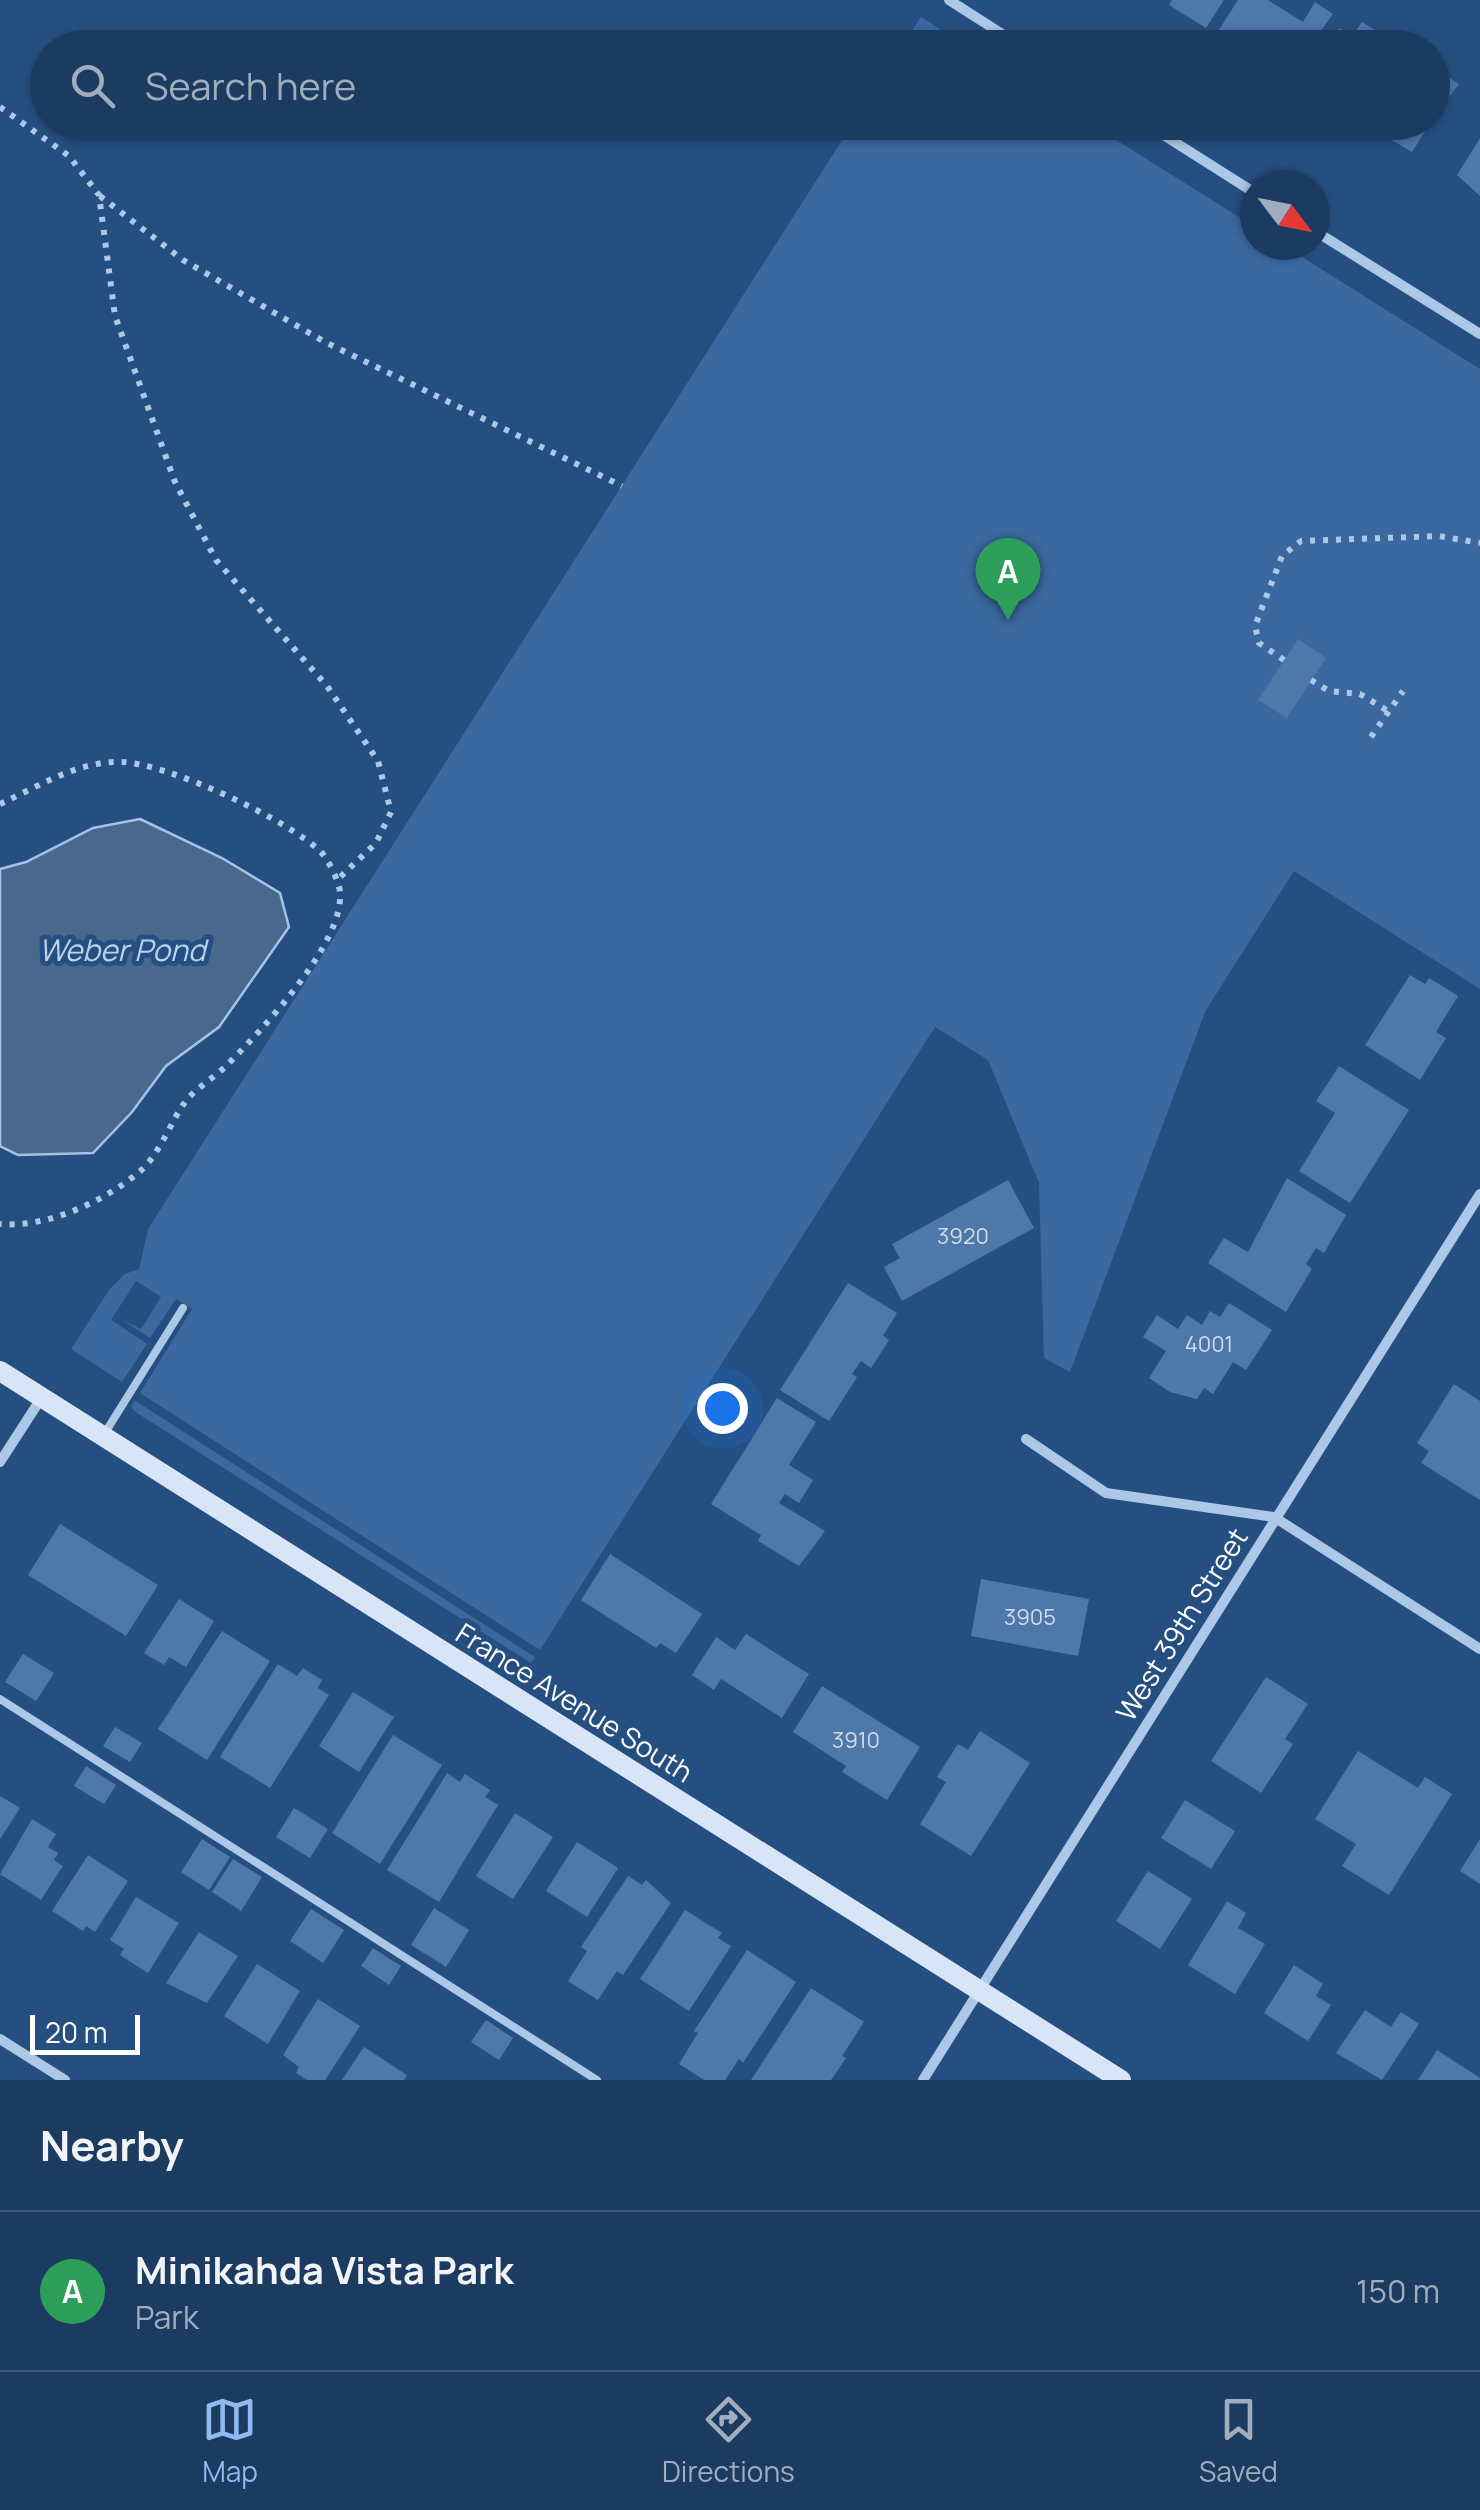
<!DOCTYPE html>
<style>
body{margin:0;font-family:Manrope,sans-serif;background:#254267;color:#f1f3f6}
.compass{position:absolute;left:1240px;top:170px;width:90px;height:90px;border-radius:50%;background:#1c3b61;box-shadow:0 2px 8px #0004;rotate:122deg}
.scale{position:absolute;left:30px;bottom:25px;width:110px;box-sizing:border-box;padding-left:10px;border:5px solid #fff;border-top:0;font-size:28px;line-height:35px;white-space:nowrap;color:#fff;-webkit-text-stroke:8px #264f81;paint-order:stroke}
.you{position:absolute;left:722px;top:1408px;width:35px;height:35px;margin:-25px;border:8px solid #fff;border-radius:50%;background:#1a73e8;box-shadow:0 0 0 15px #1a73e833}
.badge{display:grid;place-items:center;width:65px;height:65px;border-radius:50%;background:#90b9f0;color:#fff;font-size:32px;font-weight:700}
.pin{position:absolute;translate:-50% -82px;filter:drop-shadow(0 2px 5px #0008)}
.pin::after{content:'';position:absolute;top:52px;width:35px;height:30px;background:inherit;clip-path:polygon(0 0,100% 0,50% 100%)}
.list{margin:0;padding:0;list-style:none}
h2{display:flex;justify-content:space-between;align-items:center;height:130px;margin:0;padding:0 40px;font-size:42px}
h2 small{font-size:32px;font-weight:400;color:#a0adbd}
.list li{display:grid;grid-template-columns:65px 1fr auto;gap:30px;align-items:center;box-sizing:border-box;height:160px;padding:0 40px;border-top:2px solid #3a5576}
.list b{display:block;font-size:38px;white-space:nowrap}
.list p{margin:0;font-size:32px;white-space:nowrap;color:#a0adbd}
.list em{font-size:32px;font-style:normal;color:#a0adbd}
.icon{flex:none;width:55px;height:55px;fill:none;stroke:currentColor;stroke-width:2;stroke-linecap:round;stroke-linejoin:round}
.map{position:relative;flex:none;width:1480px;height:2080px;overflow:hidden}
.search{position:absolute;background:#1c3b61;box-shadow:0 2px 8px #0004;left:30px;right:30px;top:30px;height:110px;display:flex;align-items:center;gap:25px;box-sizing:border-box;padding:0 35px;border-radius:55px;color:#a0adbd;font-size:38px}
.sheet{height:290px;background:#1c3b61}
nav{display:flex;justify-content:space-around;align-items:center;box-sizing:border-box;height:140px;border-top:2px solid #3a5576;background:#1c3b61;font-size:28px;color:#a0adbd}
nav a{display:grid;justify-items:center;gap:5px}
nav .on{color:#90b9f0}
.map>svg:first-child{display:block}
</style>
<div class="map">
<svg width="1480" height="2080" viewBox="0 0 1480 2080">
<rect width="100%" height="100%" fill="#264f81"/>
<path fill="#3a689f" d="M921 17 969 47H901Z
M853 123H1089L1255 227V245H1283L1480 369V989L1294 871 1206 1010 1070 1372 1044 1358 1039 1183 988 1060 935 1027 540 1650 140 1393 192 1309 176 1299 150 1338 122 1320 141 1329 161 1297 136 1281 111 1320 147 1344 122 1382 71 1349 109 1290 125 1274 139 1269 148 1229Z
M134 1400 535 1657 531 1663 137 1413 131 1408Z"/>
<path fill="#4a688c" stroke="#a2c3e7" stroke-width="2.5" d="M140 819 222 858 280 893 289 927 219 1027 166 1066 132 1112 93 1153 18 1155 0 1146V869L26 862 93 828Z"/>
<path fill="#4e78aa" d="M1172 0H1224L1206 28 1169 5Z
M1238 0H1268L1303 22 1315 2 1333 14 1309 48H1240L1217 33Z
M1362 22 1386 37 1380 48H1327L1339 28 1352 36Z
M1432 67 1459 84 1432 119Z
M1375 122H1431L1412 152 1385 136 1388 130Z
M1480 138V196L1457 175Z
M1298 639 1326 658 1287 718 1258 700Z
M1410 975 1425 984 1429 978 1458 996 1436 1032 1446 1038 1420 1080 1365 1045Z
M1339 1066 1409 1110 1350 1203 1299 1171 1335 1113 1316 1101Z
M1287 1178 1346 1215 1324 1253 1316 1248 1306 1264 1312 1269 1286 1312 1208 1263 1224 1238 1248 1252Z
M1008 1180 1034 1228 902 1301 884 1267 900 1258 892 1244Z
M848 1283 897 1313 883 1336 889 1340 871 1368 861 1361 852 1374 857 1377 829 1421 780 1390Z
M1229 1303 1272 1330 1246 1370 1233 1362 1213 1394 1204 1388 1197 1399 1170 1392 1149 1378 1166 1351 1143 1337 1157 1315 1178 1329 1187 1315 1202 1325 1210 1311 1220 1317Z
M1454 1384 1480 1401V1500L1421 1463 1429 1451 1417 1443Z
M777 1398 816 1422 789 1465 813 1480 799 1503 785 1494 779 1503 825 1531 799 1566 758 1541 761 1535 711 1504Z
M60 1524 158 1585 126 1636 28 1575Z
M610 1554 702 1614 676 1653 660 1643 656 1648 581 1600Z
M981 1579 1089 1599 1078 1656 971 1636Z
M179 1599 214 1621 186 1667 169 1657 164 1665 144 1653Z
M222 1631 270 1661 207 1760 158 1729Z
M746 1634 809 1674 782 1718 721 1679 714 1690 692 1675 716 1637 735 1650Z
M23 1654 54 1673 36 1701 5 1682Z
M278 1664 297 1676 303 1668 322 1680 318 1688 329 1695 270 1788 220 1757Z
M1266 1677 1308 1704 1285 1739 1293 1744 1261 1793 1211 1761Z
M822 1686 920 1747 887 1800 842 1772 846 1766 793 1732Z
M353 1692 394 1717 359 1772 319 1746Z
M115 1727 142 1743 130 1762 103 1746Z
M980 1731 1030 1763 971 1856 920 1824 946 1782 937 1777 958 1744 968 1750Z
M393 1735 442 1765 380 1864 332 1833Z
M1358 1751 1418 1788 1425 1777 1452 1794 1389 1895 1342 1866 1356 1844 1315 1819Z
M86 1766 116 1785 104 1804 74 1786Z
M447 1773 460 1782 465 1774 490 1790 485 1797 498 1805 439 1902 387 1870Z
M0 1796 20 1808 0 1839Z
M1185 1800 1235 1831 1211 1869 1161 1838Z
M294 1808 328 1829 310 1858 276 1837Z
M515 1813 553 1837 513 1899 476 1876Z
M32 1819 56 1834 48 1847 58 1853 54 1860 63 1866 41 1900 0 1874Z
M202 1839 230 1857 209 1890 181 1872Z
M1480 1839V1884L1460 1871Z
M577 1842 618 1868 587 1917 546 1891Z
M88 1855 128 1881 95 1932 86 1926 83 1931 52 1911Z
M233 1859 262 1877 241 1911 212 1892Z
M1148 1871 1192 1899 1160 1949 1116 1921Z
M628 1876 642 1885 646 1880 671 1903 623 1975 617 1971 598 2000 568 1981 587 1951 581 1947Z
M136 1897 179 1923 148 1973 120 1955 124 1949 110 1940Z
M1227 1901 1246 1913 1238 1928 1265 1944 1235 1994 1188 1965Z
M434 1908 469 1930 446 1967 411 1945Z
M311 1909 344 1930 323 1963 290 1941Z
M685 1910 722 1933 718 1938 731 1946 689 2011 640 1979Z
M199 1932 238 1956 207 2003 166 1983Z
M373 1948 401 1966 389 1985 361 1966Z
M747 1950 796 1982 743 2063 739 2059 725 2080H704L679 2064 698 2033 694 2031Z
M257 1964 300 1991 268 2044 224 2016Z
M1294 1965 1323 1984 1316 1996 1331 2005 1308 2041 1264 2013Z
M811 1988 864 2022 842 2056 846 2058 831 2080H751Z
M318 1999 360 2026 325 2080H307L296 2073 299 2067 283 2055Z
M1365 2010 1391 2027 1401 2012 1419 2024 1382 2080 1336 2053Z
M486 2020 513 2038 499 2060 471 2042Z
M364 2047 407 2075 404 2080H342Z
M1437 2050 1480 2078V2080H1418Z"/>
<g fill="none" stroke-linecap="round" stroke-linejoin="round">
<path stroke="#adc8e7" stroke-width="6" stroke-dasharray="5 8" stroke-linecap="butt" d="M0 107 69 156 99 195 115 316 175 482 216 560 327 686 378 761 391 812 376 843 336 881
M100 196 183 260 325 342 622 486
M1284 660 1259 643 1255 626 1282 556 1301 541 1439 536 1480 543
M1311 680 1329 691 1360 694 1388 711
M1371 737 1403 691
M0 804C37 787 80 760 122 762 169 764 287 819 321 852 328 859 340 883 340 893 344 944 259 1033 225 1067 212 1079 195 1089 185 1102 170 1123 159 1156 139 1172 104 1202 46 1228 0 1224"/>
<path stroke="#adc8e7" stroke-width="8" d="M103 1436 183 1308
M0 1699 597 2080"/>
<path stroke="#adc8e7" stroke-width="10" d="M949 0 1024 48
M1143 122 1255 193
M1315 231 1480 334
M1026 1439 1106 1493 1274 1517 1480 1649
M0 1462 42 1397
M0 2039 65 2080
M923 2080 1480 1194"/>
<path stroke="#d7e5f6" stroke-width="20" d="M0 1371 1121 2080"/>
</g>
<g text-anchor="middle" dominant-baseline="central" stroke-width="10" stroke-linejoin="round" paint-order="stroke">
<g font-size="22" fill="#d3ddea">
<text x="963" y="1236">3920</text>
<text x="1209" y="1344">4001</text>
<text x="1030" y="1617">3905</text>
<text x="856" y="1740">3910</text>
</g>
<g font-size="28" fill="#fff" stroke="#264f81">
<text transform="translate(1181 1624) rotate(-58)">West 39th Street</text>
<text transform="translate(575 1702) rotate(32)">France Avenue South</text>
</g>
<g font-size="30" font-style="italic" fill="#b9d2ee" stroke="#264f81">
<text x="122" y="949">Weber Pond</text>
</g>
</g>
</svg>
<svg class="compass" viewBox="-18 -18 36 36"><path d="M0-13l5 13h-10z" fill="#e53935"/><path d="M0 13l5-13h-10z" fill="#a0adbd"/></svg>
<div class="scale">20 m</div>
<div class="you"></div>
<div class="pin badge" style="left:1008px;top:620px;background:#2e9e5b">A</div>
<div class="search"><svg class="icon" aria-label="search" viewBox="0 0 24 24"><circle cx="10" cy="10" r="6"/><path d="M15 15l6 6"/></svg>Search here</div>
</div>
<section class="sheet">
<h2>Nearby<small></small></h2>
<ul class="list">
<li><span class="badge" style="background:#2e9e5b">A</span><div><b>Minikahda Vista Park</b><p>Park</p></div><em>150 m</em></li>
</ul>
</section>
<nav>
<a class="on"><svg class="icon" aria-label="map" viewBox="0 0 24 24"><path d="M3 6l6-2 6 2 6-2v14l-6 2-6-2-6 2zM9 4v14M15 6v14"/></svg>Map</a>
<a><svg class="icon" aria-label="directions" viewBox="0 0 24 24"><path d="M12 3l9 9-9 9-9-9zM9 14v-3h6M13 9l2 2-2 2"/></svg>Directions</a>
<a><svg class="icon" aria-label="saved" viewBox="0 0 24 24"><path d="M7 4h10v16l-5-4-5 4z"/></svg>Saved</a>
</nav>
